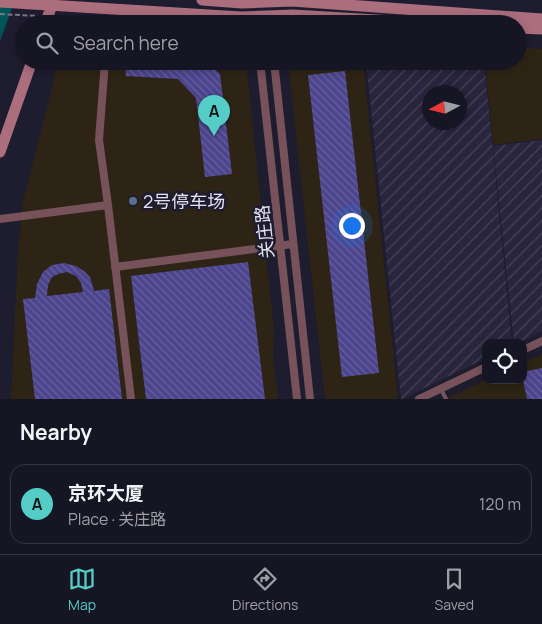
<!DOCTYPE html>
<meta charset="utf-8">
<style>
body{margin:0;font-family:Manrope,"Noto Sans SC",sans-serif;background:#1f1e2b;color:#f1f3f6}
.controls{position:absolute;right:15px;bottom:15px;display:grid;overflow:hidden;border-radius:10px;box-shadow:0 2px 8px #0003}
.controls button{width:45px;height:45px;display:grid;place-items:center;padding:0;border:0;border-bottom:1px solid #353441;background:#161523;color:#f1f3f6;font:25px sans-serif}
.compass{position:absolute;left:422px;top:85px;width:45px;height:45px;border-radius:50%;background:#161523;box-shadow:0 2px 8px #0003;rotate:263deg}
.you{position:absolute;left:351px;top:225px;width:18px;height:18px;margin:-12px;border:4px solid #fff;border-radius:50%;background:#1a73e8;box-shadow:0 0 0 8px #1a73e833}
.badge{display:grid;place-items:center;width:32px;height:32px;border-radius:50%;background:#54cdc7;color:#111;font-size:16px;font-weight:700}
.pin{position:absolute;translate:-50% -41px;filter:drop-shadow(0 1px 2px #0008)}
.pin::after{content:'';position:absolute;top:26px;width:18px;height:15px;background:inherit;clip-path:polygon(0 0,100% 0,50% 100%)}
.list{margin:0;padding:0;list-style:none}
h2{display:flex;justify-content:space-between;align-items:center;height:65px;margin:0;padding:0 20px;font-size:21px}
h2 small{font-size:16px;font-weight:400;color:#9e9fa6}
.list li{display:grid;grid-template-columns:32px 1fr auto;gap:15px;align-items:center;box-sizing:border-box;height:80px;margin:0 10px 10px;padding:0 10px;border:1px solid #353441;border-radius:15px}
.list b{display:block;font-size:19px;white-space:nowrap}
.list p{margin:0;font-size:16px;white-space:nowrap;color:#9e9fa6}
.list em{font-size:16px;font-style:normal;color:#9e9fa6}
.icon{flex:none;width:28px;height:28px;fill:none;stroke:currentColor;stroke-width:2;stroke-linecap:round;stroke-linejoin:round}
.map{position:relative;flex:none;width:542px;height:399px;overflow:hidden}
.search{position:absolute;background:#161523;box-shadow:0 2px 8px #0003;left:15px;right:15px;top:15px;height:55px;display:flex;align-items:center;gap:12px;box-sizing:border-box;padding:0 18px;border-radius:28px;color:#9e9fa6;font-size:19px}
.sheet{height:155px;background:#161523}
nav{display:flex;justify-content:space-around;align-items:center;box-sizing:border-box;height:70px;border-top:1px solid #353441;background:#161523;font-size:14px;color:#9e9fa6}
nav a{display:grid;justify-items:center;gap:2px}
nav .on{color:#54cdc7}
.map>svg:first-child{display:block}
</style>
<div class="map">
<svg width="542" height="399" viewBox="0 0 542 399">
<defs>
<pattern id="industrial-furrows" width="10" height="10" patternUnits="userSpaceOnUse" patternTransform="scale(1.25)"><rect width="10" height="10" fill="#28253d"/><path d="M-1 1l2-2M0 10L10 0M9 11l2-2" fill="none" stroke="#474459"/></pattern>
<pattern id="building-back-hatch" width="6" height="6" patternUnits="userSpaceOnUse" patternTransform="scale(1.25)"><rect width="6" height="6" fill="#4c458e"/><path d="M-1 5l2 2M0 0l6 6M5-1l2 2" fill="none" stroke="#66609e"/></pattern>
</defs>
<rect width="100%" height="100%" fill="#1e1c2f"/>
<path fill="#2e2415" d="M518 47 542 49V139L493 145 485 61H518Z
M59 61H246L274 330 273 357 278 399H11L18 251 23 202Z
M288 61H363L398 399H325Z
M542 354V399H445L486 380H523V363Z"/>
<path fill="url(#industrial-furrows)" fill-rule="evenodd" d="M366 61H484L512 343H486V358L402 399H401ZM430 92H460V122H430Z
M542 140V331L518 343H514L493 146Z"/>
<path fill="#005557" d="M0 0H15L0 41Z"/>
<path fill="url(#building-back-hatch)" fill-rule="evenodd" d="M125 61H206L220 74 232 174 205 177 196 98 178 79 126 76Z
M345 71 379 373 342 377 308 75Z
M248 262 265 399H146L131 276Z
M64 263 76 266 84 271 90 277 94 291 109 289 122 399H35L23 299 35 298 37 284 43 272 52 265ZM67 272 76 276 81 283 83 292 47 296 48 285 52 277 58 274Z
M542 368V399H527L523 380V372Z"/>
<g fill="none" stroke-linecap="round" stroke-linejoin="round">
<path stroke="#797788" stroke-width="2" stroke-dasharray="5 2.5" stroke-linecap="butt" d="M0 14 38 16
M57 17 162 24"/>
<path stroke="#78525b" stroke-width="4" d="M441 389 446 399"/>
<path stroke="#78525b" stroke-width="8" d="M105 61 99 140 108 205 131 399
M260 61 297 399
M274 61 310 399
M0 219 108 205
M115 267 293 244
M523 350 542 341
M419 399 486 367"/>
<path stroke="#aa6e7d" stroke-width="11" d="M202 0 242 3 292 1 542 19
M0 2 241 17 293 15 444 24
M45 24 52 5
M518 28 542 29
M0 152 32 61"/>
</g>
<circle fill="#5c6f8a" stroke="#1e1c2f" stroke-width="2" cx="133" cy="201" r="5"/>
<g text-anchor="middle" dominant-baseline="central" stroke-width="5" stroke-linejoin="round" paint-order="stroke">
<g font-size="18" fill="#e2e1ef" stroke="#1e1c2f" text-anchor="start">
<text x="143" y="201">2号停车场</text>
</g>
<g font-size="18" fill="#e2e1ef" stroke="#1e1c2f">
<text transform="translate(264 232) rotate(-96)">关庄路</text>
</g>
</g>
</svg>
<div class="controls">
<button><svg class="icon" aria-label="locate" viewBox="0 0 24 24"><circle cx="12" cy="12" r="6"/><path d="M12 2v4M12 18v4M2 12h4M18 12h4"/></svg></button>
</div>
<svg class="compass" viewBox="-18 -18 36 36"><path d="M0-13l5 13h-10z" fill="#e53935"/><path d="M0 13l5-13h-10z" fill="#9e9fa6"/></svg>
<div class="you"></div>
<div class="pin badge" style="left:214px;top:136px">A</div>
<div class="search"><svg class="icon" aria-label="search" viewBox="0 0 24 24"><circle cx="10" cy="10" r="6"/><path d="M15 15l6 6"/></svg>Search here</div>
</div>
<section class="sheet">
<h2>Nearby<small></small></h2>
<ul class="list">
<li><span class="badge">A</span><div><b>京环大厦</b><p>Place · 关庄路</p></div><em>120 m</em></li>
</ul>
</section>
<nav>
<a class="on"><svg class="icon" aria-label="map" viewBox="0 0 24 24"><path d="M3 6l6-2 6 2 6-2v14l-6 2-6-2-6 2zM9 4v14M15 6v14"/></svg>Map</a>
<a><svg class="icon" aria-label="directions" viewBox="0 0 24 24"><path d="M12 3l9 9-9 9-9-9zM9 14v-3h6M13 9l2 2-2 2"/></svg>Directions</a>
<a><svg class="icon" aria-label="saved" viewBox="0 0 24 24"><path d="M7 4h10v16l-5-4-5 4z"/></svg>Saved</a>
</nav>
